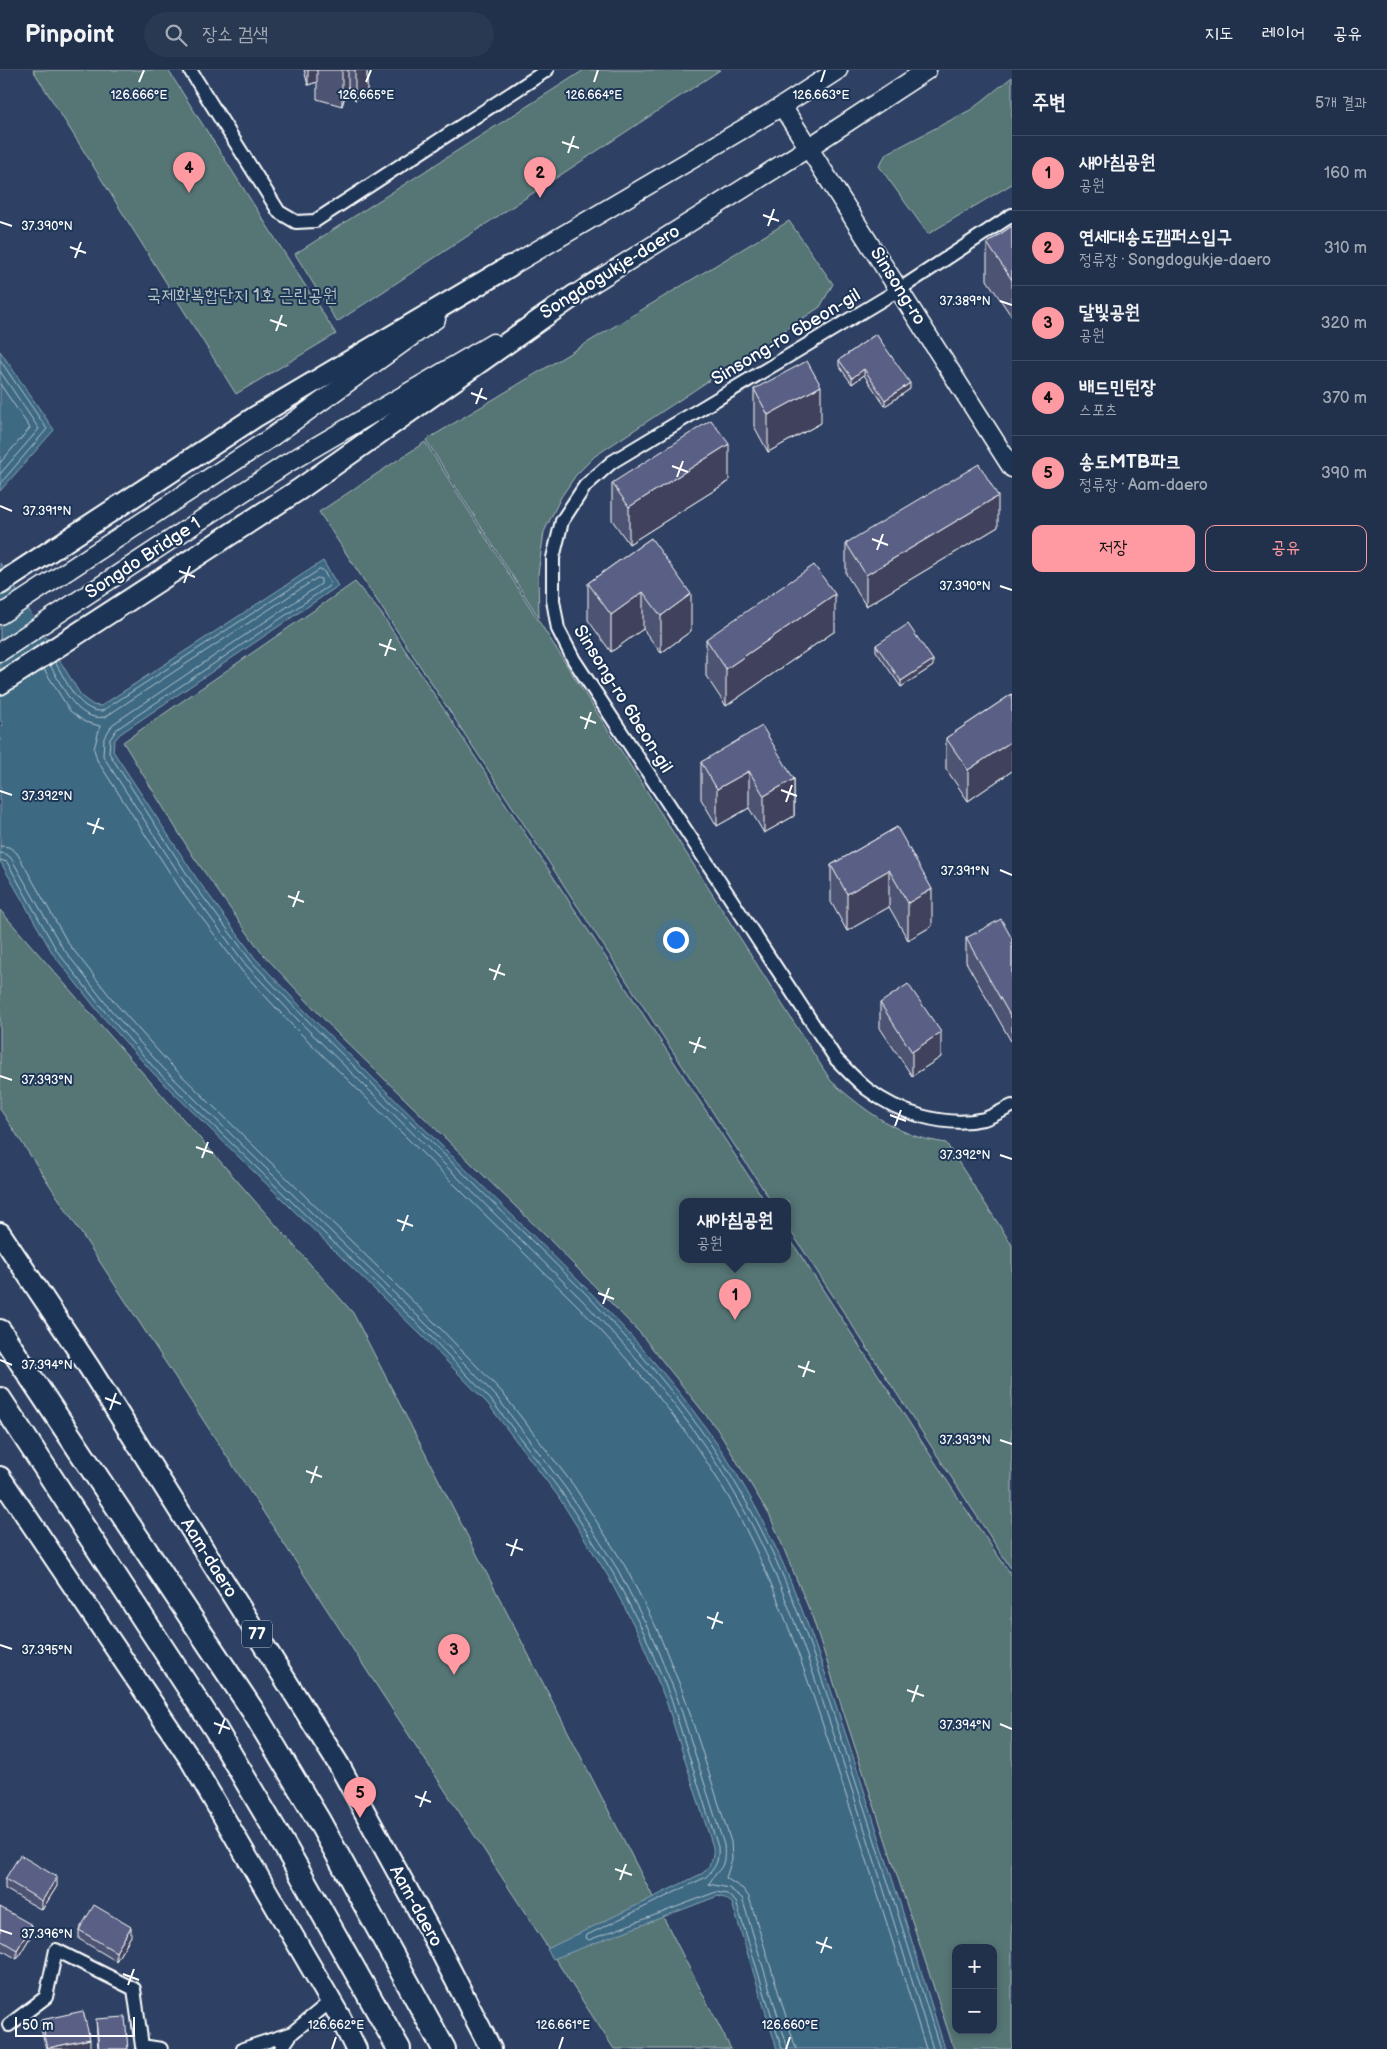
<!DOCTYPE html>
<html lang="ko">
<meta charset="utf-8">
<style>
body{margin:0;font-family:"Balsamiq Sans","Poor Story",sans-serif;background:#2a3952;color:#f1f3f6}
.controls{position:absolute;right:15px;bottom:15px;display:grid;overflow:hidden;border-radius:10px;box-shadow:0 2px 8px #0003}
.controls button{width:45px;height:45px;display:grid;place-items:center;padding:0;border:0;border-bottom:1px solid #3f4c63;background:#22314b;color:#f1f3f6;font:25px sans-serif}
.scale{position:absolute;left:15px;bottom:12px;width:120px;box-sizing:border-box;padding-left:5px;border:2px solid #fff;border-top:0;font-size:14px;line-height:18px;white-space:nowrap;color:#fff;-webkit-text-stroke:4px #1d3557;paint-order:stroke}
.you{position:absolute;left:675px;top:869px;width:18px;height:18px;margin:-12px;border:4px solid #fff;border-radius:50%;background:#1a73e8;box-shadow:0 0 0 8px #1a73e833}
.badge{display:grid;place-items:center;width:32px;height:32px;border-radius:50%;background:#ff9aa2;color:#111;font-size:16px;font-weight:700}
.pin{position:absolute;translate:-50% -41px;filter:drop-shadow(0 1px 2px #0008)}
.pin::after{content:'';position:absolute;top:26px;width:18px;height:15px;background:inherit;clip-path:polygon(0 0,100% 0,50% 100%)}
.popup{position:absolute;left:679px;top:1128px;width:112px;height:65px;box-sizing:border-box;display:grid;place-content:center;border-radius:10px;background:#22314b;filter:drop-shadow(0 1px 4px #0005);font-size:16px;white-space:nowrap;color:#a2a9b5}
.popup b{font-size:19px;color:#f1f3f6}
.popup::after{content:'';position:absolute;left:50%;top:100%;margin-left:-10px;border:10px solid transparent;border-top-color:#22314b}
.list{margin:0;padding:0;list-style:none}
h2{display:flex;justify-content:space-between;align-items:center;height:65px;margin:0;padding:0 20px;font-size:21px}
h2 small{font-size:16px;font-weight:400;color:#a2a9b5}
.list li{display:grid;grid-template-columns:32px 1fr auto;gap:15px;align-items:center;box-sizing:border-box;height:75px;padding:0 20px;border-top:1px solid #3f4c63}
.list b{display:block;font-size:19px;white-space:nowrap}
.list p{margin:0;font-size:16px;white-space:nowrap;color:#a2a9b5}
.list em{font-size:16px;font-style:normal;color:#a2a9b5}
.actions{display:flex;gap:10px;padding:15px 20px}
.actions a{flex:1;padding:11px 0;border:1px solid #ff9aa2;border-radius:10px;text-align:center;font-size:18px;color:#ff9aa2}
.actions .main{background:#ff9aa2;color:#111}
.icon{flex:none;width:28px;height:28px;fill:none;stroke:currentColor;stroke-width:2;stroke-linecap:round;stroke-linejoin:round}
.map{position:relative;flex:none;width:1012px;height:1979px;overflow:hidden}
header{display:flex;align-items:center;gap:30px;box-sizing:border-box;height:70px;padding:0 25px;background:#22314b;border-bottom:1px solid #3f4c63}
header strong{font-size:24px}
nav{display:flex;gap:28px;margin-inline-start:auto;font-size:18px}
.search{width:350px;height:45px;background:#2a3952;display:flex;align-items:center;gap:12px;box-sizing:border-box;padding:0 18px;border-radius:28px;color:#a2a9b5;font-size:19px}
main{display:flex}
aside{flex:1;background:#22314b}
.map>svg:first-child{display:block}
</style>
<header>
<strong>Pinpoint</strong>
<div class="search"><svg class="icon" aria-label="search" viewBox="0 0 24 24"><circle cx="10" cy="10" r="6"/><path d="M15 15l6 6"/></svg>장소 검색</div>
<nav><a>지도</a><a>레이어</a><a>공유</a></nav>
</header>
<main>
<div class="map">
<svg width="1012" height="1979" viewBox="0 0 1012 1979">
<rect width="100%" height="100%" fill="#2e4164"/>
<filter id="ink" filterUnits="userSpaceOnUse"><feTurbulence type="fractalNoise" baseFrequency=".02" numOctaves="2"/><feDisplacementMap in="SourceGraphic" scale="10" xChannelSelector="R" yChannelSelector="G"/><feConvolveMatrix kernelMatrix="1 2 1 2 8 2 1 2 1" color-interpolation-filters="sRGB"/></filter>
<g filter="url(#ink)">
<path fill="#567574" stroke="#aababa" fill-rule="evenodd" d="M33 0H168L336 264 236 324Z
M584 0H720L337 252 295 184Z
M1012 7V114L928 164 879 96 886 84 972 39Z
M789 151 833 214 820 237 595 386 576 405 561 427 544 462 538 504 539 548 426 370Z
M425 372 831 1011C856 1033 881 1053 912 1065 922 1069 935 1071 946 1073L1012 1175V1500L788 1157V1131H771L319 442Z
M355 512 381 543 765 1131H682V1189H788V1166L961 1432 1012 1506V1979H954L812 1546 770 1446 717 1359 640 1263 549 1169 336 962 261 882 193 786 123 672ZM956 1878H993V1960H956Z
M0 840 353 1243 731 1979H614L0 1039Z"/>
<path fill="#3e6983" stroke="#8ba5b5" d="M0 281 54 360 0 421Z
M323 491 338 516 120 664 114 671 113 681 197 809 255 888 305 941 589 1221C647 1281 703 1346 745 1418 791 1498 820 1587 849 1674 882 1775 914 1877 945 1979H777L732 1833 725 1828 718 1826 553 1889 547 1879 703 1803C711 1794 714 1789 713 1777L666 1631 640 1567 608 1506 558 1426 488 1334 422 1266 154 1004 102 946 53 884 0 791V656L3 655 0 649V493L82 627 93 635 101 636Z"/>
<g fill="none" stroke-linecap="round" stroke-linejoin="round">
<path stroke="#b2c3cd" stroke-width="1" d="M0 290 47 359 0 414
M0 301 39 359 0 404
M0 314 30 358 0 393
M55 592C66 610 78 642 102 641L319 500H323L330 513 329 516 117 659 110 669 109 683 192 812 251 891 301 944 586 1224C643 1285 699 1349 740 1421 787 1500 815 1588 844 1676 877 1776 909 1878 940 1979
M50 595C62 615 76 652 105 647L317 508 321 509V514L113 654 104 668 103 686 187 816 246 895 297 949 581 1229C638 1289 694 1352 735 1424 781 1503 809 1591 838 1677 871 1777 902 1878 933 1979
M44 599 70 641 85 652 100 656 94 679 97 690 181 820 241 900 291 954 576 1234C632 1293 688 1357 729 1428 774 1507 802 1593 831 1679 864 1779 895 1879 926 1979
M0 776 9 777 17 783 68 873 116 934 167 991 435 1253 501 1321 574 1416 625 1496 657 1559 684 1625 731 1772 732 1789 726 1808 743 1819 749 1827 796 1979
M0 783 6 784 11 788 62 877 110 939 162 997 430 1258 496 1326 567 1420 618 1500 650 1562 677 1627 724 1775C726 1801 719 1796 709 1814L729 1818 742 1828 788 1979
M0 790 7 792 57 881 106 943 157 1001 426 1262 491 1330 562 1423 613 1503 645 1565 671 1629 718 1777C719 1791 716 1797 706 1807L587 1865 586 1868 589 1870 716 1822 727 1824 736 1832 782 1979"/>
<g stroke="#fff" stroke-width="16">
<path id="street" d="M190 0 279 142 296 152 315 151 547 0
M1012 145 900 219 612 392 585 416 562 451 553 488V530L558 559 574 590 836 989C846 999 856 1010 867 1019 898 1043 944 1058 984 1049 993 1046 1003 1040 1012 1036
M9 1955 46 1927 56 1880 134 1919 142 1976 161 1979
M243 1979 292 1963 331 1931
M281 1979 292 1963"/>
</g>
<g stroke="#fff" stroke-width="21">
<path id="secondary" d="M782 36 1012 398
M499 203 782 36 838 0
M563 232 808 78 927 0
M0 545 269 369 436 249
M0 582 286 394 493 273"/>
</g>
<g stroke="#fff" stroke-width="24">
<path id="primary" d="M0 514 255 347 510 196
M0 614 300 419 575 225
M0 1163 89 1297 339 1695 438 1876 491 1979
M0 1407 190 1689 340 1947 356 1979"/>
</g>
<g stroke="#fff" stroke-width="26">
<path id="highway" d="M0 1261 253 1641 319 1751 444 1979
M0 1329 216 1660 287 1780 399 1979"/>
</g>
<use href="#street" stroke="#1d3557" stroke-width="12"/>
<use href="#secondary" stroke="#1d3557" stroke-width="18"/>
<use href="#primary" stroke="#1d3557" stroke-width="20"/>
<use href="#highway" stroke="#1d3557" stroke-width="22"/>
</g>
<path fill="#4d5372" stroke="#fff" d="M304 0H367V23L355 30 348 16 342 36 317 29V12L308 15Z
M1012 156V247L987 210V173Z
M876 264 910 319 885 336 864 305 852 314 839 296V290Z
M754 319 821 353 768 382 754 356Z
M729 411 629 474 612 450V413Z
M998 457 866 536 846 504V473Z
M651 468 691 561 661 583 643 559 611 582 588 550V513Z
M835 561 726 636 706 606V569Z
M876 575 933 596 901 617 876 581Z
M1012 624V701L968 731 946 699V668Z
M701 692 794 709V746L764 763 749 738 717 756 701 729Z
M897 757 932 856 908 870 889 837 847 861 831 832V795Z
M966 868 1012 869V973L966 892Z
M880 933 941 987 912 1006 880 958Z
M5 1809 57 1816 42 1840 5 1819Z
M0 1837 32 1864 17 1889 0 1879Z
M79 1860 131 1866 116 1891 79 1869Z
M96 1949 128 1979H98Z
M41 1950 90 1978 85 1979H46L41 1959Z"/>
<path fill="#3f435d" stroke="#fff" d="M308 0H317V12L308 15Z
M342 0H348V16L342 36Z
M355 0H367V23L355 30Z
M864 299V305L852 314V308Z
M910 313V319L885 336V330Z
M821 316V353L768 382V345Z
M729 374V411L629 474V437Z
M998 426V457L866 536V505Z
M643 522V559L611 582V545Z
M691 524V561L661 583V546Z
M835 524V561L726 636V599Z
M933 590V596L901 617V611Z
M1012 671V701L968 731V700Z
M749 701V738L717 756V719Z
M794 709V746L764 763V726Z
M889 800V837L847 861V824Z
M932 819V856L908 870V833Z
M941 962V987L912 1006V982Z
M57 1807V1816L42 1840V1831Z
M32 1855V1864L17 1889V1880Z
M131 1857V1866L116 1891V1882Z
M90 1969V1978L85 1979H48V1978Z"/>
<path fill="#5a6085" stroke="#fff" d="M1012 156V210L987 173Z
M876 264 910 313 885 330 864 299 852 308 839 290Z
M807 291 821 316 768 345 754 319Z
M711 350 729 374 629 437 612 413Z
M979 394 998 426 866 505 846 473Z
M651 468 691 524 661 546 643 522 611 545 588 513Z
M814 495 835 524 726 599 706 569Z
M908 554 933 590 901 611 876 575Z
M1012 624V671L968 700 946 668Z
M762 656 794 709 764 726 749 701 717 719 701 692Z
M897 757 932 819 908 833 889 800 847 824 831 795Z
M1001 849 1012 869V949L966 868Z
M908 914 941 962 912 982 880 933Z
M20 1785 57 1807 42 1831 5 1809Z
M94 1835 131 1857 116 1882 79 1860Z
M0 1837 32 1855 17 1880 0 1870Z
M83 1941 90 1969 48 1978 41 1950Z
M125 1947 128 1979H99L96 1949Z"/>
</g>
<path fill="none" stroke="#fff" stroke-width="2" d="M139 12 144 0M366 12 371 0M594 12 598 0M821 12 825 0M562 72 579 78M568 83 574 66M763 145 779 151M0 152 12 156M768 156 774 139M70 177 86 183M75 188 81 172M1000 231 1012 235M270 250 287 256M276 261 282 245M471 323 487 329M476 334 482 318M672 396 688 402M677 407 683 391M0 436 12 441M872 469 888 475M877 480 883 464M179 501 195 507M184 513 190 496M1000 516 1012 520M379 574 396 580M385 586 391 569M580 647 596 653M585 659 591 642M781 720 797 726M0 721 12 725M786 732 792 715M87 753 104 759M93 764 99 748M1000 800 1012 805M288 826 304 832M293 837 299 821M489 899 505 905M494 910 500 894M689 972 706 978M694 983 700 967M0 1006 12 1010M890 1045 906 1051M895 1056 901 1040M196 1077 213 1083M1000 1085 1012 1089M202 1088 208 1072M397 1150 413 1156M402 1161 408 1145M598 1223 614 1229M603 1234 609 1218M0 1290 12 1295M798 1296 815 1302M803 1307 809 1291M105 1328 121 1334M110 1340 116 1323M1000 1370 1012 1374M306 1401 322 1407M311 1413 317 1396M506 1474 523 1480M511 1486 517 1469M707 1547 723 1553M712 1559 718 1542M0 1575 12 1579M907 1620 924 1626M912 1632 918 1615M214 1653 230 1659M1000 1654 1012 1659M219 1664 225 1648M415 1726 431 1732M420 1737 426 1721M615 1799 632 1805M620 1810 626 1794M0 1860 12 1864M816 1872 832 1878M821 1883 827 1867M123 1904 139 1910M128 1915 134 1899M332 1979 336 1967M559 1979 563 1967M786 1979 790 1967"/>
<g text-anchor="middle" dominant-baseline="central" stroke-width="4" stroke-linejoin="round" paint-order="stroke">
<rect fill="#1d3557" stroke="#bbc2cd" stroke-width="1" x="242" y="1550.5" width="30" height="27" rx="4"/>
<g font-size="16" font-weight="bold" fill="#fff">
<text x="257" y="1564">77</text>
</g>
<g font-size="18" fill="#fff" stroke="#1d3557">
<text transform="translate(610 202) rotate(-32)">Songdogukje-daero</text>
<text transform="translate(898 216) rotate(58)">Sinsong-ro</text>
<text transform="translate(786 267) rotate(-31)">Sinsong-ro 6beon-gil</text>
<text transform="translate(143 488) rotate(-33)">Songdo Bridge 1</text>
<text transform="translate(623 629) rotate(58)">Sinsong-ro 6beon-gil</text>
<text transform="translate(209 1488) rotate(58)">Aam-daero</text>
<text transform="translate(416 1836) rotate(61)">Aam-daero</text>
</g>
<g font-size="18" fill="#b3c1c0" stroke="#1d3557">
<text x="242" y="225">국제화복합단지 1호 근린공원</text>
</g>
</g>
<g font-size="12" text-anchor="middle" fill="#fff" stroke="#1d3557" stroke-width="4" stroke-linejoin="round" paint-order="stroke">
<text x="139" y="29">126.666°E</text>
<text x="366" y="29">126.665°E</text>
<text x="594" y="29">126.664°E</text>
<text x="821" y="29">126.663°E</text>
<text x="47" y="160">37.390°N</text>
<text x="965" y="235">37.389°N</text>
<text x="47" y="445">37.391°N</text>
<text x="965" y="520">37.390°N</text>
<text x="47" y="730">37.392°N</text>
<text x="965" y="805">37.391°N</text>
<text x="47" y="1014">37.393°N</text>
<text x="965" y="1089">37.392°N</text>
<text x="47" y="1299">37.394°N</text>
<text x="965" y="1374">37.393°N</text>
<text x="47" y="1584">37.395°N</text>
<text x="965" y="1659">37.394°N</text>
<text x="47" y="1868">37.396°N</text>
<text x="336" y="1959">126.662°E</text>
<text x="563" y="1959">126.661°E</text>
<text x="790" y="1959">126.660°E</text>
</g>
</svg>
<div class="controls">
<button>+</button>
<button>−</button>
</div>
<div class="scale">50 m</div>
<div class="you"></div>
<div class="pin badge" style="left:735px;top:1250px">1</div>
<div class="popup"><b>새아침공원</b>공원</div>
<div class="pin badge" style="left:540px;top:128px">2</div>
<div class="pin badge" style="left:454px;top:1605px">3</div>
<div class="pin badge" style="left:189px;top:123px">4</div>
<div class="pin badge" style="left:360px;top:1748px">5</div>
</div>
<aside>
<h2>주변<small>5개 결과</small></h2>
<ul class="list">
<li><span class="badge">1</span><div><b>새아침공원</b><p>공원</p></div><em>160 m</em></li>
<li><span class="badge">2</span><div><b>연세대송도캠퍼스입구</b><p>정류장 · Songdogukje-daero</p></div><em>310 m</em></li>
<li><span class="badge">3</span><div><b>달빛공원</b><p>공원</p></div><em>320 m</em></li>
<li><span class="badge">4</span><div><b>배드민턴장</b><p>스포츠</p></div><em>370 m</em></li>
<li><span class="badge">5</span><div><b>송도MTB파크</b><p>정류장 · Aam-daero</p></div><em>390 m</em></li>
</ul>
<div class="actions"><a class="main">저장</a><a>공유</a></div>
</aside>
</main>
